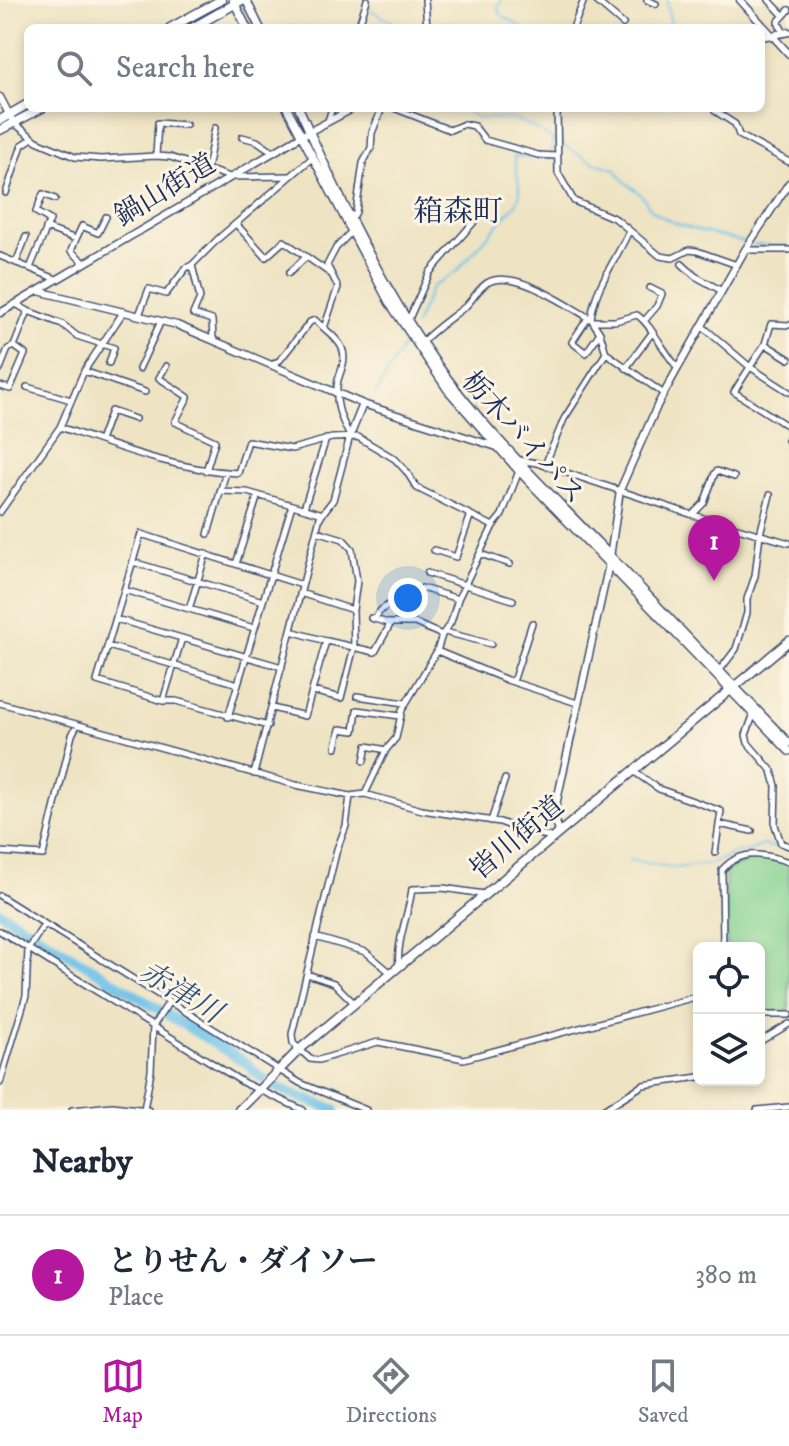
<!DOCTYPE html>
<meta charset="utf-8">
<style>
body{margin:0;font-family:"IM FELL DW Pica","Noto Serif JP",serif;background:#f2f2f3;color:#1f2937}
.controls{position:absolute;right:24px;bottom:24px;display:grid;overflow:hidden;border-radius:12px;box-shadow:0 4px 12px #0003}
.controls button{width:72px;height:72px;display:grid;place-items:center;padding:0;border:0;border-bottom:2px solid #e0e1e3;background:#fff;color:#1f2937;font:40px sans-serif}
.you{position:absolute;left:408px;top:598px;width:28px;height:28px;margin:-20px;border:6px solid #fff;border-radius:50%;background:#1a73e8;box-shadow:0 0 0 12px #1a73e833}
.badge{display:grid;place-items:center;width:52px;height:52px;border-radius:50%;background:#b5179e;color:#fff;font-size:26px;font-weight:700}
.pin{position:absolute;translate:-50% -66px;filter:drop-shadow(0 2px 4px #0008)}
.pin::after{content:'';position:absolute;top:42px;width:28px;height:24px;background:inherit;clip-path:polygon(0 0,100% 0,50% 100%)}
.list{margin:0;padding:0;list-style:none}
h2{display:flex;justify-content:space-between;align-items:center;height:104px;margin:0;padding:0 32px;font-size:34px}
h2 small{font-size:26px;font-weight:400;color:#747a83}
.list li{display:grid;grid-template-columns:52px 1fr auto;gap:24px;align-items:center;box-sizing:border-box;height:120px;padding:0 32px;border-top:2px solid #e0e1e3}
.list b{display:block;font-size:30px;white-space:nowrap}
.list p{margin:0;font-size:26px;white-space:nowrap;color:#747a83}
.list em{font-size:26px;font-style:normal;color:#747a83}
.icon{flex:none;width:44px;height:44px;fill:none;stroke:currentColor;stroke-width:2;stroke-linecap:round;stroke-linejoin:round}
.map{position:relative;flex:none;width:789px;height:1110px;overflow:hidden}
.search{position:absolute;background:#fff;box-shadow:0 4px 12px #0003;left:24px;right:24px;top:24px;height:88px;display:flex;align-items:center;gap:20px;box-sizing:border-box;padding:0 28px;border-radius:12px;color:#747a83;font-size:30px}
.sheet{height:224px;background:#fff}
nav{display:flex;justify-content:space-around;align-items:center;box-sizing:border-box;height:112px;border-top:2px solid #e0e1e3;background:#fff;font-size:22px;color:#747a83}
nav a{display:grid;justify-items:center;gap:4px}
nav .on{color:#b5179e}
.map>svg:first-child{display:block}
</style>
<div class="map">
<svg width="789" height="1110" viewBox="0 0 789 1110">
<rect width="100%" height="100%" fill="#fcf5e5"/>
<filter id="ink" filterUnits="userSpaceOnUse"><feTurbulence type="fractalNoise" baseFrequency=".0125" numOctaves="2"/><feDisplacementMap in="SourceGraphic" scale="16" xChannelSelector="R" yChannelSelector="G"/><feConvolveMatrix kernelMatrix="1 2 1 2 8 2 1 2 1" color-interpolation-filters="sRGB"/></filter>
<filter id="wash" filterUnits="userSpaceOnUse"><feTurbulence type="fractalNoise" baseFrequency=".006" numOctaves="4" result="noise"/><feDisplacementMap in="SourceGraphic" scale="32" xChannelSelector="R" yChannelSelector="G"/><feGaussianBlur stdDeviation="1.8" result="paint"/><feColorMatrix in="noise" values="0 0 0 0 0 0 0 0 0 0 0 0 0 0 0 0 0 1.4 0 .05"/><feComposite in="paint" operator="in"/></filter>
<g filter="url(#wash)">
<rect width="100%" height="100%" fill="#eee3c2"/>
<path fill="#83d291" stroke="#4f8078" stroke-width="2" d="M752 858 789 862V1011L772 1012 759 1009V948H727L725 871Z"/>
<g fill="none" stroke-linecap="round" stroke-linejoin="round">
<path stroke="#6dc2ea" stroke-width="2" d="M501 0 498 9 500 14 523 28
M667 0 671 28
M367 8 392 22 389 28
M462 108 478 118 513 119 529 125 592 162 616 169C623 185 631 184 641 195 646 200 647 206 652 210 679 231 716 233 746 243
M753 245 789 246
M415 325 432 287 457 271 517 203 520 192 514 156 552 159V141
M375 395 408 337
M629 860 676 868 713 863 737 852 744 853 763 845 789 850"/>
<path stroke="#6dc2ea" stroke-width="10" d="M0 912 248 1064C266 1089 307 1099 335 1110"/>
</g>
</g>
<g filter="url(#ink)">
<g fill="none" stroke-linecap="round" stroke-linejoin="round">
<g stroke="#3b4a6d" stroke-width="8">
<path id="minor" d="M425 0 427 28
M595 0 623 24
M647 0 656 4
M769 0 783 15
M358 28 367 0
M573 28 584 0
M784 33 778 22 789 10
M394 108 450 130 464 124 474 126 485 140 538 155 556 156
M557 108 558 173 574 201 616 219 660 256 673 258 689 250 697 251 737 265
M716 108 715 111 735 124 739 135 789 162
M328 121 332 108
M14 123 37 141 75 157 101 159 156 156 170 157 230 177 289 176
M242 137 257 141 273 152
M156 156 158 123 186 125
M207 169 215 128
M6 193 22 145 33 138
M352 219 356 212 363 163 371 148 372 133 382 108
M236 224 266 257 284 241 331 274
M46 228 76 239 82 226 98 233 106 217
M629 231C616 261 595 285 591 319L600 333 606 353 664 394
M76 239 71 251 85 263
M745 250H789
M0 256 56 279
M16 263 26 237
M682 264 695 276 722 291
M30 268 50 220 36 212 43 194 55 199
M289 273 306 257
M28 311 62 324 77 336 114 348 109 363
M139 315 149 289 166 294 186 268 192 265
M588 318 572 342 586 353 599 334
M645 320 657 306 662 294 650 288
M408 321 430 272 481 214
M594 321H615L637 315C652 325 664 353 678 368
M702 326 750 367 765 344 771 324 789 325
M324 328 338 287 327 265 336 248 351 232
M213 339 212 320 193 314 200 298 192 265 219 238 312 158
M422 342C436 328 451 318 466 306 473 299 479 288 487 283 513 267 568 306 591 319
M765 344 789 359
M166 366 159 378 188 397 175 422 215 441 206 471
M626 368 652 333
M0 369 8 349 14 346 28 311 16 304
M139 369 161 321
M84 371 145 392
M0 386 10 389 25 354 14 346
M27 387 71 400
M789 392 750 367 734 392 789 427
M60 427C117 447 177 470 238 473L248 441 292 449 332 438 358 437 395 459 406 471 417 488 493 526
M788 440 789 439
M100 441 111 411 135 419
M519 460 537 463 693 515 789 543
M545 465 564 419 606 353
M220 491 247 492 292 505
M304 508 326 439
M0 512 60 427 84 371 124 311
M693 514 704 503 715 473 717 471 734 477
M208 534 226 472
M434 550 456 557 470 517
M480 554 510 564
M133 562 263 601
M236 564 258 495
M427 573 513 600
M422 588 458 599
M124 590 254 628
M300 593 353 610
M189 609 206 554
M371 618 388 623H415L442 635
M116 619 282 667
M374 619 381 610 397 599
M445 632 491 644
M327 641 375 652 391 623
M108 646 238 684
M437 651 507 680 577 703
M720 670 736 649 747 613V599L755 576 760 534 770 495
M513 682 532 623
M312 691 341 698 354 647 353 610 357 581 352 549 343 539 317 531
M357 696 405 703
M163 701 182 638
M0 703 296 785 350 796 365 794 422 810 500 822 523 831 548 836 550 839
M272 708 305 716 326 641 291 631
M753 716 746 735 748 743 772 771 776 786 775 825 781 843 789 846
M228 717 292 505 323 514
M268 726 176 701H163L97 681 141 534 302 585
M336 747 340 729 354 731 357 710 400 716
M364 761 367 746 386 750
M633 771 659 789 721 811 715 853
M254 774 320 517 333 500 350 436C340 418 334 401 338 380 341 370 347 359 342 348 338 338 323 328 315 320L310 322 280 360 272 365
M365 794 386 750 396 738 402 710 437 651 442 635 451 622 458 599 482 549 493 526 502 515 519 471
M350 796 346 826 337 849 292 1034 293 1043 310 1059 319 1060 378 1042 464 1059 699 996
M491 821 505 779
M719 824 752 831
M0 852 43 855 72 735 77 725
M0 896 300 1083 366 1110
M0 931 244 1083 303 1110
M315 937 366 952 391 973
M723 948 722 870C741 848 765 854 789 862
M399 965C396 942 409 913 412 889L443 888 484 894
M307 974 334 983 354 1003
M759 1015H789
M759 1042 789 1024
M0 1083 26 996 28 949 44 925
M144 1109 151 1071 153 1026 169 1002
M72 1110 112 1106 148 1110
M603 1110 643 1085 699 1077
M757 1110 789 1107"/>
</g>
<g stroke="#3b4a6d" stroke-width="9">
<path id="tertiary" d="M740 0 789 54
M761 37 789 32
M0 97 11 118
M38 291 177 325 363 404 497 447
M0 313 301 136 354 108
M350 436 363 404
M559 832 554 814 609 564 620 490 658 404 678 368 745 250 789 183"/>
</g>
<g stroke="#3b4a6d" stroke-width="10">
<path id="secondary" d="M233 0 247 28
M246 0 260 28
M287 108 389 302 448 390 519 471 789 751
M299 108C338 195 379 282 434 360 482 428 542 485 600 545 663 611 725 678 789 743"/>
</g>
<g stroke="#3b4a6d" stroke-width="11">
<path id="primary" d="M170 28 221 0
M192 28 242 0
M0 120 28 104
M0 130 42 108
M239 1110 300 1049 789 641"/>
</g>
<use href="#minor" stroke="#fff" stroke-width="5"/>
<use href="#tertiary" stroke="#fff" stroke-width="6"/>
<use href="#secondary" stroke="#fff" stroke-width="7"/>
<use href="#primary" stroke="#fff" stroke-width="8"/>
</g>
</g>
<g text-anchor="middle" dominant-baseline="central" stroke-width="6" stroke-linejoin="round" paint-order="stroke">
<g font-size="28" fill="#1b2f5e" stroke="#fcf5e5">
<text transform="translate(165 190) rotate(-31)">鍋山街道</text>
<text transform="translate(523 438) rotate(48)">栃木バイパス</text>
<text transform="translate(517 838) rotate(-40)">皆川街道</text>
</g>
<g font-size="30" fill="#1b2f5e" stroke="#fcf5e5">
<text x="458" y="212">箱森町</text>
</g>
<g font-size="30" font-style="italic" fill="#305481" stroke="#fcf5e5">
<text transform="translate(180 993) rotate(31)">赤津川</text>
</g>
</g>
</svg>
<div class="controls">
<button><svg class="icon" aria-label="locate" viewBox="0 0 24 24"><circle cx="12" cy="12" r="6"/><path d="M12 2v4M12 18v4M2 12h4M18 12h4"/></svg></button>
<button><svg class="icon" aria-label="layers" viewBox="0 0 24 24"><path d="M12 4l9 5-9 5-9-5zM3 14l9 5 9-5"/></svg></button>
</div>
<div class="you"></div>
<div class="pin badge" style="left:714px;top:581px">1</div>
<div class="search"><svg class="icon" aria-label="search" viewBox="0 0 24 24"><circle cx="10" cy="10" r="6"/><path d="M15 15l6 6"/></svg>Search here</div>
</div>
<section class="sheet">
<h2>Nearby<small></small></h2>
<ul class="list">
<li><span class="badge">1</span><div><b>とりせん・ダイソー</b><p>Place</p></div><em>380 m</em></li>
</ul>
</section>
<nav>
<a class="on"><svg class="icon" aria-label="map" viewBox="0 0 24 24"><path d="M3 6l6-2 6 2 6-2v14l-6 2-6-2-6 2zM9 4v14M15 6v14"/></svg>Map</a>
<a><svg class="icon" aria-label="directions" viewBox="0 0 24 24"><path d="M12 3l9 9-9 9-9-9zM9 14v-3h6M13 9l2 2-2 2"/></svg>Directions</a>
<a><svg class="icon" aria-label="saved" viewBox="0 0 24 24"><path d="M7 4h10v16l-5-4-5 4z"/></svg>Saved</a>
</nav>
